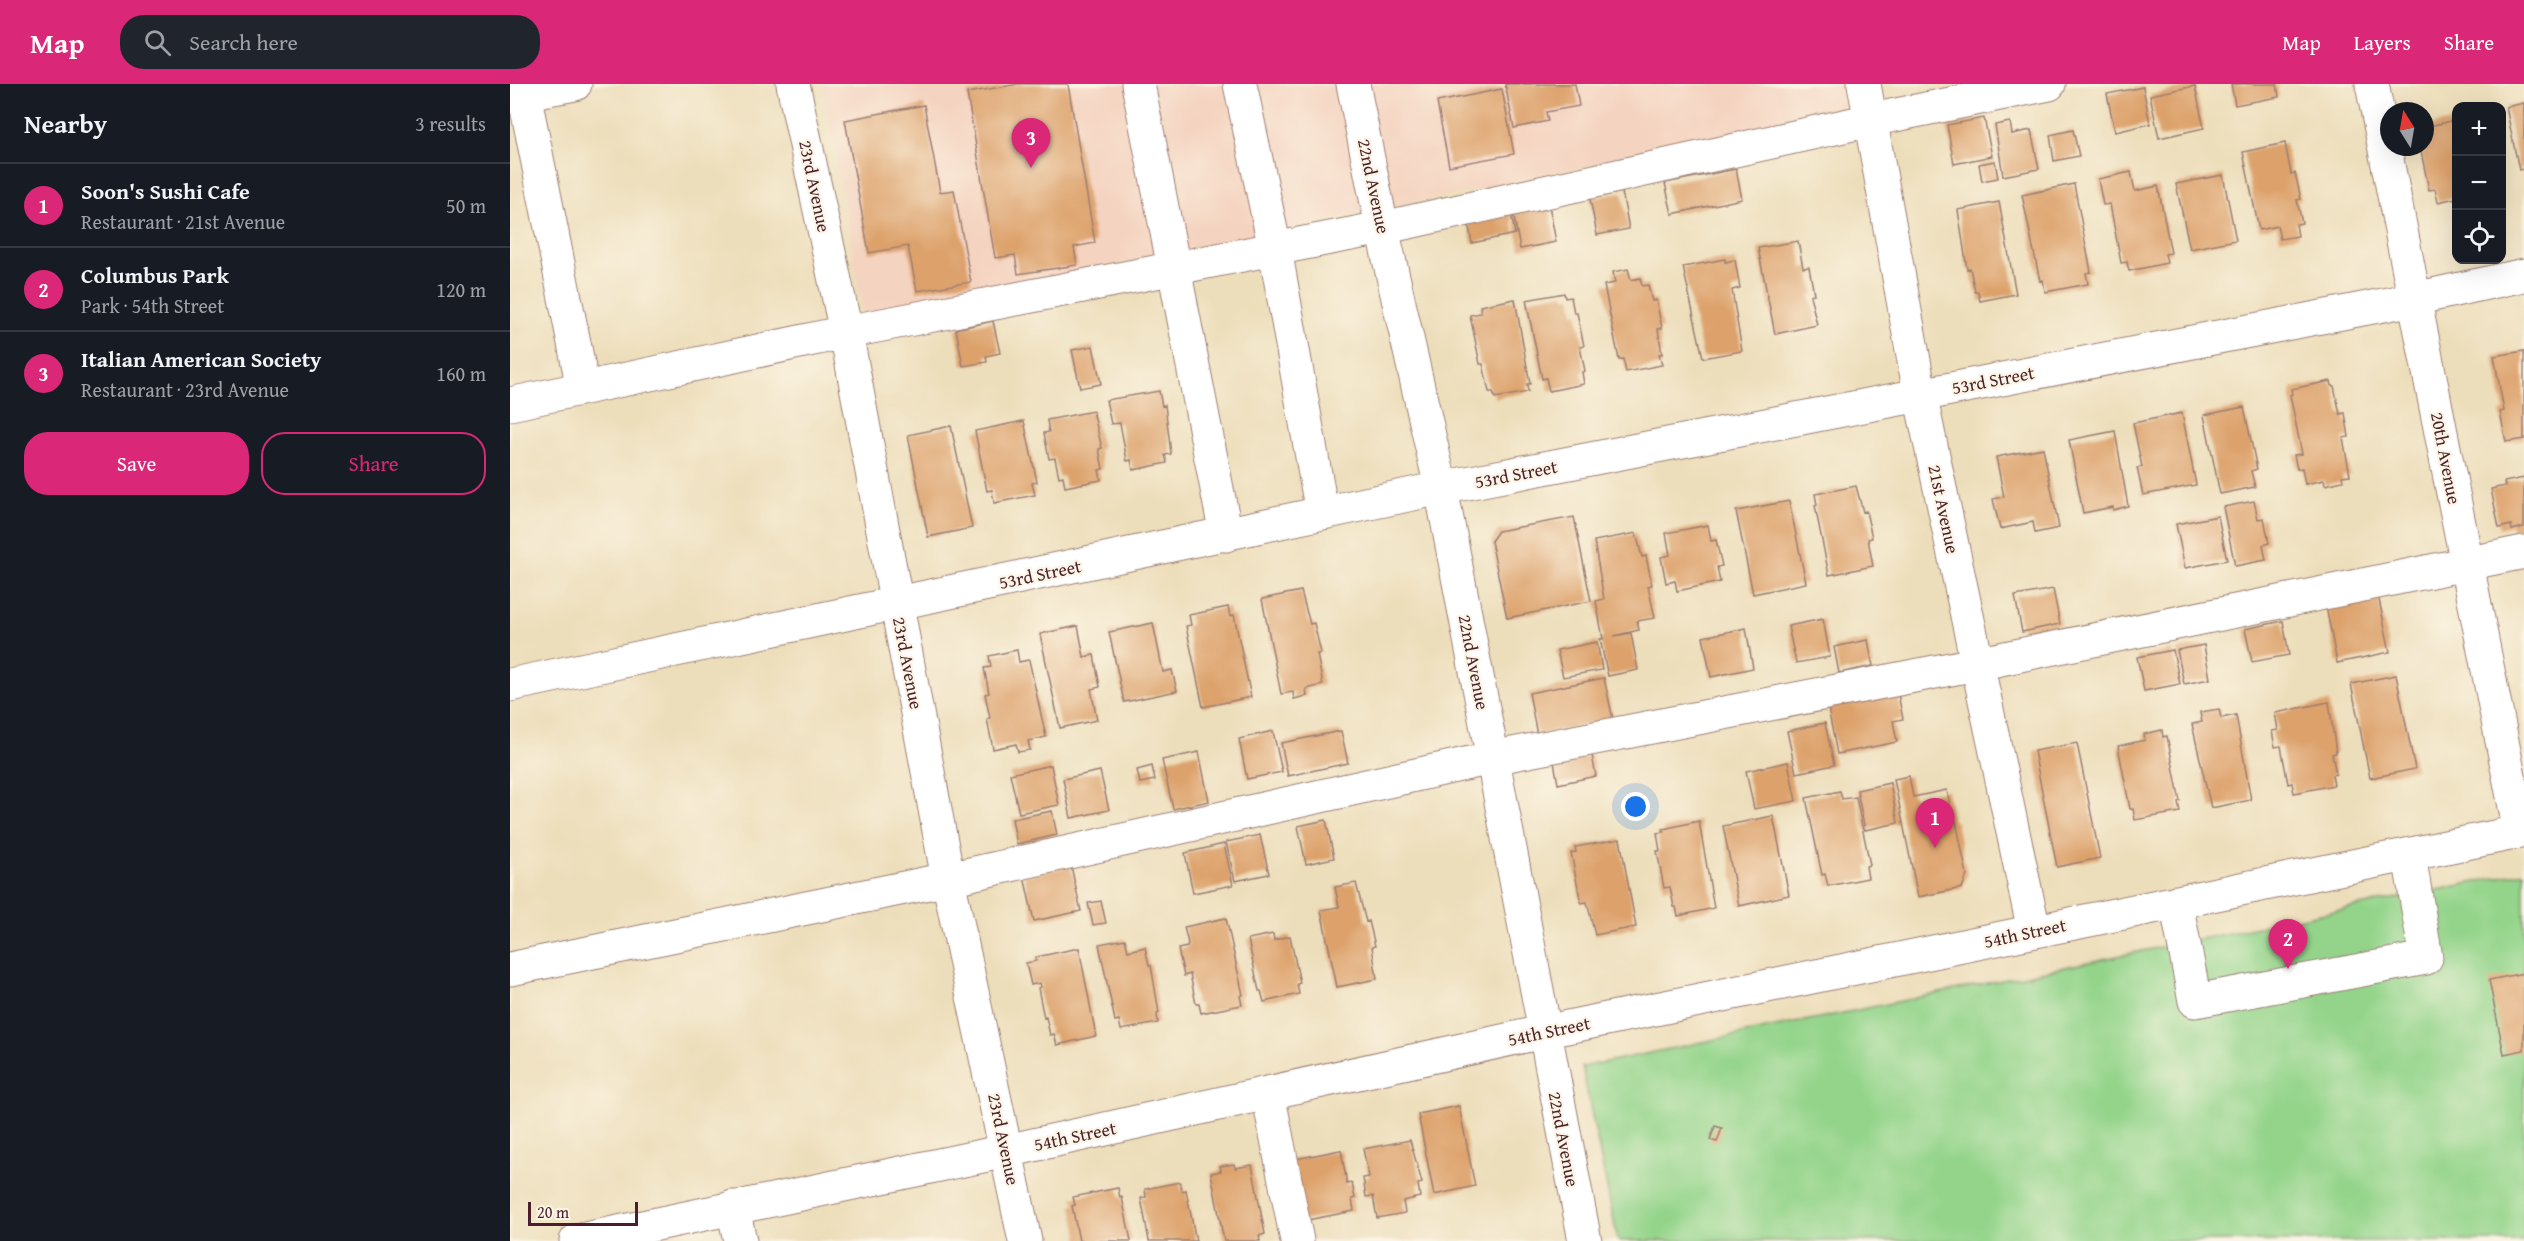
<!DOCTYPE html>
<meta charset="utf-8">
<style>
body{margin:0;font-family:"Gentium Book Plus",serif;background:#20242c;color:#f1f3f6}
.controls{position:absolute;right:18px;top:18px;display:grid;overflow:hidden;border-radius:12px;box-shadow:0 6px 24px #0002}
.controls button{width:54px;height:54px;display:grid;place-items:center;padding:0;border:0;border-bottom:2px solid #363941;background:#171b24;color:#f1f3f6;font:30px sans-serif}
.compass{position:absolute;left:1870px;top:18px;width:54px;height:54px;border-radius:50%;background:#171b24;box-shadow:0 6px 24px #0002;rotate:349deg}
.scale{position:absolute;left:18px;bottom:15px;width:110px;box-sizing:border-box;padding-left:6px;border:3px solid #4a1f2b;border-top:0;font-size:16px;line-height:21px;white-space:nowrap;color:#4a1f2b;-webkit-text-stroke:4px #fcf5e5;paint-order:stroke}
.you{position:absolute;left:1126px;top:723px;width:21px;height:21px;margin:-15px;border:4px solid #fff;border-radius:50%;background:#1a73e8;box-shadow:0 0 0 9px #1a73e833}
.badge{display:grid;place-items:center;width:39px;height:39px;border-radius:50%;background:#db2777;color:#fff;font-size:20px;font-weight:700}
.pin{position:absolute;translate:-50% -50px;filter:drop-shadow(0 2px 3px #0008)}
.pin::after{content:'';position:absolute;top:32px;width:21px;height:18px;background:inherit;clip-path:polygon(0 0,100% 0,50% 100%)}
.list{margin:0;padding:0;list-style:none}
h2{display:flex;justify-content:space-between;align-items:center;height:78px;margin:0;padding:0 24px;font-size:26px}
h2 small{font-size:20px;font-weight:400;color:#9ea1a6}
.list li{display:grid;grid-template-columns:39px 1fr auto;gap:18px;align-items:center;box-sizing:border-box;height:84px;padding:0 24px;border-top:2px solid #363941}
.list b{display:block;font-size:22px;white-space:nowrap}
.list p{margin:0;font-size:20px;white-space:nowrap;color:#9ea1a6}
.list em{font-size:20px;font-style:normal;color:#9ea1a6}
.actions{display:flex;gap:12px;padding:18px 24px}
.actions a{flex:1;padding:14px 0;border:2px solid #db2777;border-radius:24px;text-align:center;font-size:21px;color:#db2777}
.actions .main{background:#db2777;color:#fff}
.icon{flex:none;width:33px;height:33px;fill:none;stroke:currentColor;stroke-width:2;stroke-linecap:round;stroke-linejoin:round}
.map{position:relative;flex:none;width:2014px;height:1157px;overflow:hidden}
header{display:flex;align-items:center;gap:36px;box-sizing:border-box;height:84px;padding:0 30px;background:#db2777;color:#fff}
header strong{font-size:28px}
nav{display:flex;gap:33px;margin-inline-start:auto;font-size:21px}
.search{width:420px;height:54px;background:#20242c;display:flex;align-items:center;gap:15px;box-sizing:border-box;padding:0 21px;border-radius:24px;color:#9ea1a6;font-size:22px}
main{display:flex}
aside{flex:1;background:#171b24}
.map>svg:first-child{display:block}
</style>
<header>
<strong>Map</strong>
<div class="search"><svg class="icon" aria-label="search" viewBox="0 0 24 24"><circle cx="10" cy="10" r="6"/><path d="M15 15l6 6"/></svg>Search here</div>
<nav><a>Map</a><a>Layers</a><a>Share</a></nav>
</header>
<main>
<aside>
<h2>Nearby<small>3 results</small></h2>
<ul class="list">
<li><span class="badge">1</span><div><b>Soon's Sushi Cafe</b><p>Restaurant · 21st Avenue</p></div><em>50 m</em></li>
<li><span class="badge">2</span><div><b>Columbus Park</b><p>Park · 54th Street</p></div><em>120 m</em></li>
<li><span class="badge">3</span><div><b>Italian American Society</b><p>Restaurant · 23rd Avenue</p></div><em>160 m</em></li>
</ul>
<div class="actions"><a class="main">Save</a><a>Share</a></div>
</aside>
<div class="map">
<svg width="2014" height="1157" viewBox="0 0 2014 1157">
<rect width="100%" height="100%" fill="#fcf5e5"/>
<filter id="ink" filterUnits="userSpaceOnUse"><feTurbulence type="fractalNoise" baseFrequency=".0167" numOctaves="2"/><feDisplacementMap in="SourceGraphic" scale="12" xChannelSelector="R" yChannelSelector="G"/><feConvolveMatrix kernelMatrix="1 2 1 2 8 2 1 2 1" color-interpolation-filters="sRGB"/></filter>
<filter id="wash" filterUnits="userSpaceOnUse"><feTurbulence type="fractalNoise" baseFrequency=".008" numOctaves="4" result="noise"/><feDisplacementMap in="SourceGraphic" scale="24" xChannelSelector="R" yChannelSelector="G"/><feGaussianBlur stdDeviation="1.35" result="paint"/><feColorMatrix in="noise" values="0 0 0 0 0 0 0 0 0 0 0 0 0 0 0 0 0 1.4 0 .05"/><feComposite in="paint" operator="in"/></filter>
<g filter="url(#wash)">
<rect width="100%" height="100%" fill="#eddebb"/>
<path fill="#f4d3c0" d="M313 0H1330L1336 29 354 232Z"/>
<path fill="#93d48a" stroke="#6e7a5a" stroke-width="1.5" d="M2014 788V1157H1108L1072 983Z"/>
<g id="blocks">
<path fill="#dda26c" d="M508 0H558L585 159 564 163 567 181 508 190 505 171 485 174 457 9Z
M995 0H1065L1069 22 1036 28 1038 37 1004 44Z
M1721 0H1767L1769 13 1725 21Z
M1685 2 1694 44 1649 54 1640 11Z
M1633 3 1640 40 1605 48 1597 10Z
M992 5 1004 70 939 82 927 18Z
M2014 19V85L2009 86 1996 23Z
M414 21 430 108 444 106 461 198 407 207 398 162 359 169 335 36Z
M1474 34 1482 72 1444 80 1437 41Z
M1946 36V114L1928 118 1925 105 1919 106 1910 63H1915V43Z
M1500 38 1502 50 1521 46 1529 85 1493 92 1485 41Z
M1563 46 1569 72 1544 77 1540 51Z
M1775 59 1781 90 1785 89 1791 115 1787 116 1792 139 1786 140 1788 152 1770 155 1767 142 1749 146 1733 68Z
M1485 77 1488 94 1472 97 1469 80Z
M1226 85 1232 115 1162 130 1155 99Z
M1621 88 1625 107 1648 102 1661 169 1655 170 1657 179 1619 187 1617 178 1611 179 1600 120 1593 121 1588 95Z
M1713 91 1726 156 1680 165 1666 100Z
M1564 100 1581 188 1576 189 1578 200 1535 208 1533 196 1530 197 1512 111Z
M1112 108 1119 145 1087 151 1080 115Z
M1489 118 1506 210 1470 217 1468 208H1465L1460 184 1457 185 1448 126Z
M1039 121 1046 158 1010 165 1003 128Z
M1000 125 1005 150 962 159 957 133Z
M1288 157 1293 184 1299 183 1304 210 1300 211 1307 241 1265 250 1248 164Z
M1215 175V178L1225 176 1230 204 1222 206 1232 267 1193 274 1173 183Z
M1118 185 1121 196 1130 194 1132 202 1138 201 1142 217 1146 216 1152 244 1148 245 1152 270H1149L1152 281 1116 288 1113 275 1109 276 1094 201 1105 199 1103 188Z
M1054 209 1055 214 1061 213 1064 229H1067L1074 262 1070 263 1075 287 1072 288 1074 300 1039 307 1036 294 1032 295 1016 216Z
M1005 215 1020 300H1017L1018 308 985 314 983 308H979L973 280H970L960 231 971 229 970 222Z
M483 237 490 269 476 272 477 278 453 282 446 245Z
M583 262 591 300 570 304 562 266Z
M2014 267V355L1996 358 1990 328 1994 327 1984 272Z
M1821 297 1822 302H1824L1830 330 1835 329 1839 353 1833 354 1840 391 1832 392 1833 397 1815 401 1814 396 1795 400 1792 384 1787 385 1784 371 1792 370 1780 311 1782 310 1781 305Z
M649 307 652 322 655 321 661 370 655 371 657 379 623 386 621 376 617 377 610 339 601 340 596 316Z
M1734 323 1747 385 1741 387 1745 403 1710 410 1694 331Z
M583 327 592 364 589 365 593 385 589 386 591 396 555 403 553 392 549 393 545 374 539 375 534 349 539 348 537 336Z
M1672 329 1686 401 1633 411 1627 384 1632 383 1623 339Z
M514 337 527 398 522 399 525 411 484 419 482 406 477 407 465 347Z
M441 342 462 444 418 453 398 351Z
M1605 347 1618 422 1603 426V423L1573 429 1559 356Z
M1533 364 1549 444 1525 449 1523 438 1490 445 1483 415 1494 413 1486 373Z
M2014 394V443L2002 446 2001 441 1989 444 1981 405 1995 402 1994 398Z
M1346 402 1353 428 1356 427 1362 454 1358 455 1363 482 1319 491 1305 422 1307 421 1305 410Z
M1279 417 1296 499 1243 510 1226 427Z
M1744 417 1748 435 1754 434 1759 459 1753 461 1756 476 1725 482 1713 423Z
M1708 432 1717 476 1675 484 1666 440Z
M1064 433 1081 517 997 534 981 457 988 447Z
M1198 441 1201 457 1206 456 1212 482 1207 483 1210 498 1167 507 1165 497 1156 499 1151 473 1160 471 1156 449Z
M1126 449 1132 473 1136 472 1142 501 1138 502 1145 534 1127 537 1129 546 1104 552 1121 549 1128 586 1098 592 1090 555H1093L1086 517 1094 515 1084 457Z
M1543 505 1550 540 1512 548 1505 512Z
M1867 506 1880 568 1827 579 1815 517Z
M791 507 800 540 804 539 811 569 807 570 813 601 796 605 797 612 784 615 783 608 771 610 752 515Z
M718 523 720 532 724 531 741 613 693 623 676 542 681 541 679 531Z
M1313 535 1320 573 1286 579 1278 542Z
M1773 537 1779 571 1742 578 1735 545Z
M643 539 653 588 662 586 667 607 614 618 599 548Z
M568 542 574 573 584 571 590 603 581 605 587 636 550 644 530 550Z
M1236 544 1243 584 1201 593 1193 553Z
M1358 556 1363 582 1329 589 1324 563Z
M1087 558 1092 586 1053 593 1047 566Z
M1694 561 1700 595 1674 600 1667 566Z
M507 566 509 578 519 576 536 653 518 657 520 666 508 668 506 660 483 665 477 635 480 634 475 610 479 609 474 584 481 583 479 572Z
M1663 566 1670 600 1634 607 1627 573Z
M1886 591 1905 685 1860 694 1841 600Z
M1094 594 1103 635 1027 651 1019 609Z
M1388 610 1393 635 1383 637 1387 658 1327 670 1317 619Z
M1819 618 1826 669 1822 670 1826 690 1822 691 1824 701 1784 709 1782 699 1778 700 1771 662 1765 663 1762 647 1768 646 1765 629Z
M1709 625 1711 634 1726 631 1741 716 1701 724 1682 640 1692 638 1690 628Z
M1315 639 1324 681 1286 689 1277 647Z
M1652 646 1653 653 1657 652 1670 717 1668 718 1670 728 1625 736 1623 725H1620L1608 662 1635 656 1634 650Z
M763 647 772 688 737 695 729 655Z
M831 647 838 679 778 692 771 659Z
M1567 659 1590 774 1547 783 1524 667Z
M689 668 699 717 663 725 652 676Z
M1082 671 1086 692 1048 700 1044 678Z
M1278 678 1286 717 1244 725 1236 687Z
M541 681 549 721 509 729 500 690Z
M642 682 645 696 630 699 627 686Z
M590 687 599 726 561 734 553 695Z
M1399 692 1403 713 1437 706 1443 737H1446L1457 791 1452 804 1408 813 1384 695Z
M1380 699 1388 739 1355 746 1347 706Z
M1330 707 1332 715 1346 713 1360 781 1356 782 1358 794 1318 802 1315 790 1312 791 1296 714Z
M542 727 547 751 507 760 502 735Z
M1263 732 1279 811 1229 822 1213 742Z
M816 736 824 774 796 780 788 742Z
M1189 737 1204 824 1168 832 1166 823H1164L1160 803 1154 804 1147 767H1150L1147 749 1154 748 1153 745Z
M750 751 759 790 725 797 716 758Z
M1110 755 1126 843 1085 851 1077 818 1071 819 1061 769 1066 768 1065 763Z
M714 760 723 801 683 809 675 769Z
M561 782 571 827 524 837 514 792Z
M846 799 856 838 859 837 865 862 862 863 867 895 827 903 811 826 829 823 825 803Z
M591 817 596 839 583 841 578 819Z
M716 834 733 911 730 912 732 921 691 929 689 920H686L680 890 674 892 668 865 677 863 678 859 674 843Z
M763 850 764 856 780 852 790 899 787 900 789 910 754 918 751 907H749L738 855Z
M615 855 618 867 635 863 639 881H641L649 929 647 930 648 939 611 946 609 936 605 937 589 860Z
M569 864 586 952 547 961 544 950 540 951 536 933 534 934 528 904 531 903 530 899 521 901 516 879 526 877V873Z
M2014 889V966L1994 970 1979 896Z
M949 1022 965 1102 924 1111 908 1030Z
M1205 1042 1212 1044 1207 1058 1200 1056Z
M900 1056 912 1099 908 1100 910 1113 893 1117 895 1129 867 1134 863 1112 856 1113 853 1094 859 1093 853 1065Z
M831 1066 837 1100 842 1099 845 1114 842 1115 844 1127 792 1137 780 1076Z
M724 1080 725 1084 742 1081 755 1150 749 1152 750 1157H714L701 1089 711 1087 710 1082Z
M670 1098 672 1107 676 1106 686 1157H639L631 1114 636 1113 635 1105Z
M608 1104 610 1114 612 1113 621 1157H569L562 1122 565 1121 563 1113Z"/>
</g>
</g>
<g filter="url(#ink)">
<use href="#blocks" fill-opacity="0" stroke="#9c7e73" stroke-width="1.5"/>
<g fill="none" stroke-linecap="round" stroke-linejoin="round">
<g stroke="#9c7e73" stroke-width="35">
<path id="minor" d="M283 0 336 248 438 795 515 1157
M628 0 716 451
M730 0 765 165 812 429
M843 0 872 144 931 404 1075 1157
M1354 0 1410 310 1524 847
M1862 0 2010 748
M14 9 73 304
M0 320 336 248 872 144 1361 36 1539 0
M0 601 931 404 1904 215 2014 191
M1666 818 1685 917 1916 874 1899 771
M0 885 438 795 982 674 1466 580 2014 468
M758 1009 787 1157
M223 1123 230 1157
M66 1157 496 1067 1033 948 2014 747"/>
</g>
<g stroke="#9c7e73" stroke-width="35">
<path id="major" d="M0 12 65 0"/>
</g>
<use href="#minor" stroke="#fff" stroke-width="33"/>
<use href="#major" stroke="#fff" stroke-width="33"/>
</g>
</g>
<g text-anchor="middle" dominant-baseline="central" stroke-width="4.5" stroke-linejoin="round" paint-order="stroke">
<g font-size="18" fill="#4a1f2b" stroke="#fcf5e5">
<text transform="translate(305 102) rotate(78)">23rd Avenue</text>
<text transform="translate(864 102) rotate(78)">22nd Avenue</text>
<text transform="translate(1483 296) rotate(-11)">53rd Street</text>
<text transform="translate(1936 374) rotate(79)">20th Avenue</text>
<text transform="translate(1006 390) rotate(-11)">53rd Street</text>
<text transform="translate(1434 425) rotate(78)">21st Avenue</text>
<text transform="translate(530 490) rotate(-12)">53rd Street</text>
<text transform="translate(964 578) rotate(79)">22nd Avenue</text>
<text transform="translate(398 579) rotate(79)">23rd Avenue</text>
<text transform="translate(1515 849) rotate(-12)">54th Street</text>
<text transform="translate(1039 947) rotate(-12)">54th Street</text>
<text transform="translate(565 1052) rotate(-12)">54th Street</text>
<text transform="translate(494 1055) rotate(78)">23rd Avenue</text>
<text transform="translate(1054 1055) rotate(79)">22nd Avenue</text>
</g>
</g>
</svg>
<div class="controls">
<button>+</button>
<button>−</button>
<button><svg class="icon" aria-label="locate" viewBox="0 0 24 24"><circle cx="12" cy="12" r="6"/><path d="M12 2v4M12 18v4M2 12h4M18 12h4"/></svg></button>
</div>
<svg class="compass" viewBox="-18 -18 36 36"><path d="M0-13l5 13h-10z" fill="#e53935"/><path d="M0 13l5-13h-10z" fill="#9ea1a6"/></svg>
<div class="scale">20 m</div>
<div class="you"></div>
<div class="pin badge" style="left:1425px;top:764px">1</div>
<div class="pin badge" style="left:1778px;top:885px">2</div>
<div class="pin badge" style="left:521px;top:84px">3</div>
</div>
</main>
